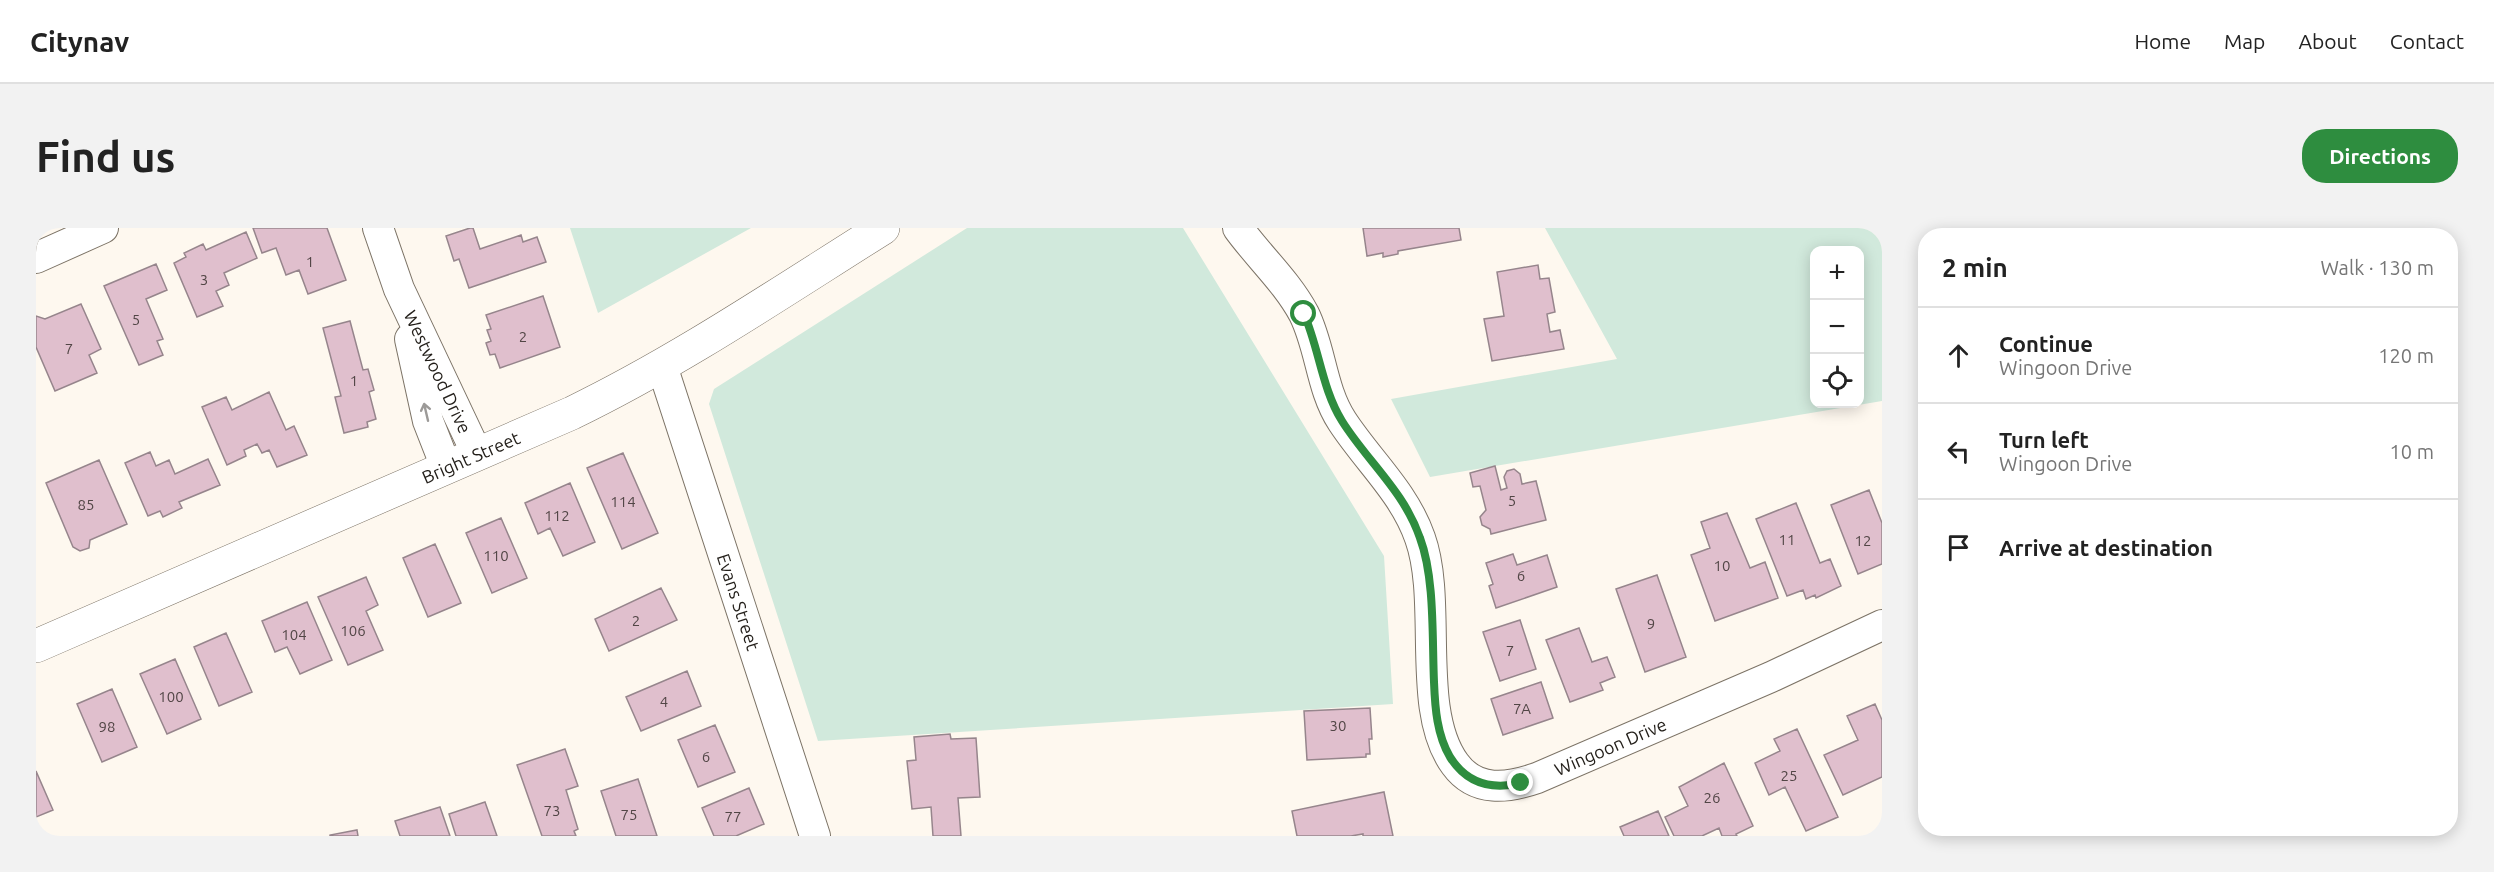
<!DOCTYPE html>
<meta charset="utf-8">
<style>
body{margin:0;font-family:Ubuntu,sans-serif;background:#f2f2f2;color:#222}
.controls{position:absolute;right:18px;top:18px;display:grid;overflow:hidden;border-radius:12px;box-shadow:0 3px 15px #0003}
.controls button{width:54px;height:54px;display:grid;place-items:center;padding:0;border:0;border-bottom:2px solid #e0e0e0;background:#fff;color:#222;font:30px sans-serif}
.stop{position:absolute;width:18px;height:18px;margin:-14px;border:4px solid #2e8d3f;border-radius:50%;background:#fff}
.stop.end{background:#2e8d3f;border-color:#fff;box-shadow:0 2px 6px #0008}
.list{margin:0;padding:0;list-style:none}
h2{display:flex;justify-content:space-between;align-items:center;height:78px;margin:0;padding:0 24px;font-size:26px}
h2 small{font-size:20px;font-weight:400;color:#767676}
.list li{display:grid;grid-template-columns:39px 1fr auto;gap:18px;align-items:center;box-sizing:border-box;height:96px;padding:0 24px;border-top:2px solid #e0e0e0}
.list b{display:block;font-size:22px;white-space:nowrap}
.list p{margin:0;font-size:20px;white-space:nowrap;color:#767676}
.list em{font-size:20px;font-style:normal;color:#767676}
.icon{flex:none;width:33px;height:33px;fill:none;stroke:currentColor;stroke-width:2;stroke-linecap:round;stroke-linejoin:round}
.map{position:relative;flex:none;width:1846px;height:608px;overflow:hidden;border-radius:24px}
header{display:flex;align-items:center;gap:36px;box-sizing:border-box;height:84px;padding:0 30px;background:#fff;border-bottom:2px solid #e0e0e0}
header strong{font-size:28px}
nav{display:flex;gap:33px;margin-inline-start:auto;font-size:21px}
.intro{display:flex;align-items:center;justify-content:space-between;box-sizing:border-box;height:144px;padding:0 36px}
h1{margin:0;font-size:42px}
.button{padding:15px 27px;border-radius:24px;background:#2e8d3f;color:#fff;font-size:21px;font-weight:700}
main{display:flex;gap:36px;padding:0 36px}
aside{flex:1;background:#fff;border-radius:24px;box-shadow:0 3px 15px #0003}
.map>svg:first-child{display:block}
</style>
<header>
<strong>Citynav</strong>
<nav><a>Home</a><a>Map</a><a>About</a><a>Contact</a></nav>
</header>
<div class="intro"><h1>Find us</h1><a class="button">Directions</a></div>
<main>
<div class="map">
<svg width="1846" height="608" viewBox="0 0 1846 608">
<rect width="100%" height="100%" fill="#fef8ef"/>
<path fill="#d1e9dc" fill-rule="evenodd" d="M534 0H715L562 85Z
M931 0H1147L1348 328 1357 476 782 513 673 176 678 161Z
M1509 0H1846V173L1394 249 1355 171 1581 131ZM1778 22H1824V176H1778Z"/>
<path fill="#e0bfcd" stroke="#96858c" stroke-width="1.5" d="M217 0H291L310 52 272 66 263 42 250 47 240 20 226 25Z
M434 0H437L444 21 485 7 487 14 501 9 510 34 433 60 423 31 418 33 410 8Z
M1327 0H1423L1425 12 1362 23V26L1347 29V25L1331 28Z
M210 4 221 30 188 45 193 57 180 63 187 78 161 89 138 35 150 29 148 25 167 16 170 22Z
M120 36 131 62 110 71 127 111 121 113 127 127 103 137 68 58Z
M1502 37 1504 51 1513 50 1519 84 1511 86 1514 104 1524 102 1528 121 1456 133 1448 91 1468 88 1461 44Z
M507 68 524 119 464 140 459 126 454 127 450 115 455 113 451 102 455 101 450 87Z
M45 76 65 121 53 127 61 145 19 163 0 119V88L9 91Z
M314 93 327 142 332 141 338 162 333 164 340 191 331 194 332 199 308 205 299 169 305 168 287 100Z
M233 164 250 202 258 198 271 227 241 239 233 222 226 225 221 216 208 222 210 228 191 237 166 179 190 169 196 182Z
M114 224 120 238 133 232 139 246 172 231 184 257 143 274 146 280 127 289 124 283 112 288 89 235Z
M587 225 622 305 586 321 551 240Z
M63 232 91 296 54 312 53 320 44 323 37 319 10 255Z
M1459 238 1465 262 1471 260 1468 249 1471 243 1478 241 1484 246 1486 256 1500 253 1510 292 1455 306 1454 301 1446 297 1444 289 1450 282 1444 258 1437 259 1434 245Z
M534 255 559 314 527 328 514 300 502 306 489 275Z
M1833 262 1846 295V336L1822 346 1795 277Z
M1760 275 1784 335 1794 331 1805 358 1780 370 1779 367 1770 371 1767 362 1751 368 1720 291Z
M1691 285 1714 340 1729 334 1742 370 1679 393 1655 327 1674 320 1665 294Z
M465 290 491 350 456 365 430 305Z
M399 316 425 375 392 389 367 330Z
M1477 326 1481 337 1511 327 1521 359 1460 380 1453 358 1457 356 1450 335Z
M1621 347 1650 429 1609 444 1580 361Z
M330 349 342 377 330 383 347 422 312 437 282 369Z
M625 360 641 392 573 423 559 391Z
M271 374 296 432 264 446 251 419 239 424 226 393Z
M1484 392 1500 441 1464 453 1447 404Z
M1543 400 1556 434 1571 429 1579 449 1564 455 1567 462 1534 474 1510 412Z
M190 405 216 464 183 478 158 419Z
M139 431 165 491 131 506 104 446Z
M651 443 665 478 605 503 590 469Z
M1505 454 1517 490 1467 507 1455 471Z
M76 461 101 519 66 534 41 476Z
M1839 476 1846 492V549L1807 567 1788 527 1822 512 1811 488Z
M1334 480 1336 511H1333L1334 526H1330V529L1271 532 1268 483Z
M679 497 699 544 662 559 642 512Z
M1761 501 1802 589 1770 603 1749 559 1733 567 1719 535 1744 523 1738 511Z
M914 506 915 511 940 510 944 569 922 570 925 608H897L895 579 876 581 871 533 880 532 878 509Z
M529 521 542 558 530 562 542 601 538 603 540 608H506L481 537Z
M1688 535 1717 598 1700 606 1701 608H1686L1683 600 1666 608H1638L1629 589 1652 578 1643 559Z
M0 543 17 582 0 589Z
M602 551 621 608H580L565 563Z
M713 560 728 596 700 608H678L666 580Z
M1348 564 1357 608H1327V606L1315 608H1261L1256 583Z
M449 574 461 608H420L413 586Z
M404 579 414 608H364L359 593Z
M1622 583 1633 608H1588L1584 599Z
M321 602 322 608H294V607Z"/>
<g fill="none" stroke-linecap="round" stroke-linejoin="round">
<g stroke="#7c7366" stroke-width="32">
<g id="street">
<path id="s1" d="M342 0 363 61 441 226"/>
<path id="s2" d="M1202 0C1223 29 1251 54 1268 86 1285 120 1285 161 1306 193 1332 233 1368 264 1384 310 1407 374 1379 482 1419 536 1440 565 1472 560 1501 550L1735 449 1846 397"/>
<path d="M0 30 67 0"/>
<path d="M374 111 392 193 410 239"/>
<path id="s3" d="M626 138 779 608"/>
</g>
</g>
<g stroke="#7c7366" stroke-width="34">
<g id="secondary">
<path id="s4" d="M0 418 536 185C645 132 745 64 847 0"/>
</g>
</g>
<use href="#street" stroke="#fff" stroke-width="30"/>
<use href="#secondary" stroke="#fff" stroke-width="33"/>
</g>
<defs><path id="oneway-shaft" d="M-6 0H5M1.5-3L5.5 0L1.5 3" fill="none" stroke-width="1.6" stroke-linecap="round" stroke-linejoin="round" transform="scale(1.5)"/></defs>
<use stroke="#9c9a98" href="#oneway-shaft" transform="translate(390 184) rotate(-103)"/>
<g fill="none" stroke-linecap="round" stroke-linejoin="round">
<path stroke="#2e8d3f" stroke-width="8" d="M1268 86C1283 120 1286 161 1306 193 1331 233 1368 263 1384 310 1399 350 1396 411 1398 454 1399 480 1401 507 1414 529 1431 556 1456 562 1485 555"/>
</g>
<g text-anchor="middle" dominant-baseline="central" stroke-width="4.5" stroke-linejoin="round" paint-order="stroke">
<g font-size="15" fill="#524646">
<text x="274" y="33">1</text>
<text x="168" y="51">3</text>
<text x="100" y="91">5</text>
<text x="487" y="108">2</text>
<text x="33" y="120">7</text>
<text x="318" y="152">1</text>
<text x="1476" y="272">5</text>
<text x="587" y="273">114</text>
<text x="50" y="276">85</text>
<text x="521" y="287">112</text>
<text x="1751" y="311">11</text>
<text x="1827" y="312">12</text>
<text x="460" y="327">110</text>
<text x="1686" y="337">10</text>
<text x="1485" y="347">6</text>
<text x="600" y="392">2</text>
<text x="1615" y="395">9</text>
<text x="317" y="402">106</text>
<text x="258" y="406">104</text>
<text x="1474" y="422">7</text>
<text x="135" y="468">100</text>
<text x="628" y="473">4</text>
<text x="1486" y="480">7A</text>
<text x="1302" y="497">30</text>
<text x="71" y="498">98</text>
<text x="670" y="528">6</text>
<text x="1753" y="547">25</text>
<text x="1676" y="569">26</text>
<text x="516" y="582">73</text>
<text x="593" y="586">75</text>
<text x="697" y="588">77</text>
</g>
<g font-size="18" fill="#221e19" stroke="#fff">
<text stroke="none"><textPath href="#s1" startOffset="156">Westwood Drive</textPath></text>
<text stroke="none"><textPath href="#s4" startOffset="474">Bright Street</textPath></text>
<text stroke="none"><textPath href="#s3" startOffset="248">Evans Street</textPath></text>
<text stroke="none"><textPath href="#s2" startOffset="765">Wingoon Drive</textPath></text>
</g>
</g>
</svg>
<div class="controls">
<button>+</button>
<button>−</button>
<button><svg class="icon" aria-label="locate" viewBox="0 0 24 24"><circle cx="12" cy="12" r="6"/><path d="M12 2v4M12 18v4M2 12h4M18 12h4"/></svg></button>
</div>
<div class="stop" style="left:1268px;top:86px"></div>
<div class="stop end" style="left:1485px;top:555px"></div>
</div>
<aside>
<h2>2 min<small>Walk · 130 m</small></h2>
<ul class="list">
<li><svg class="icon" aria-label="ahead" viewBox="0 0 24 24"><path d="M12 20V5M6 11l6-6 6 6"/></svg><div><b>Continue</b><p>Wingoon Drive</p></div><em>120 m</em></li>
<li><svg class="icon" aria-label="left" viewBox="0 0 24 24"><path d="M17 20v-9H6M10 6l-5 5 5 5"/></svg><div><b>Turn left</b><p>Wingoon Drive</p></div><em>10 m</em></li>
<li><svg class="icon" aria-label="arrive" viewBox="0 0 24 24"><path d="M6 21V4h12l-3 4 3 4H6"/></svg><div><b>Arrive at destination</b></div></li>
</ul>
</aside>
</main>
